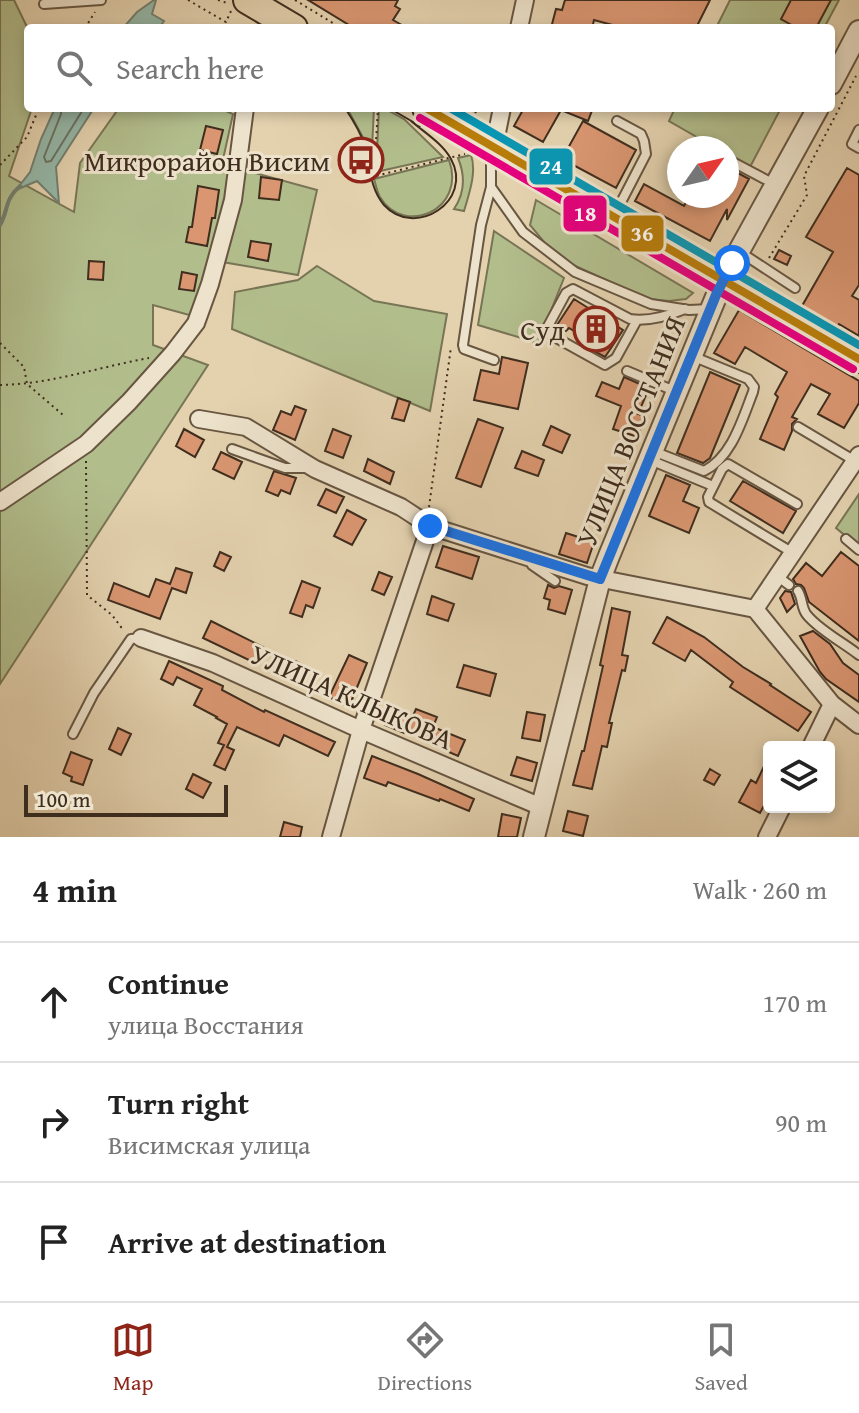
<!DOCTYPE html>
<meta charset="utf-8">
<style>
body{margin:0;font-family:"Gentium Book Plus",serif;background:#f6f6f6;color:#222}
.controls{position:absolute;right:24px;bottom:24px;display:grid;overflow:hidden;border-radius:8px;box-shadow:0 4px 12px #0003}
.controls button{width:72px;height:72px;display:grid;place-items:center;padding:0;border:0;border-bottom:2px solid #e0e0e0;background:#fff;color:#222;font:40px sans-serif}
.compass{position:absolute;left:667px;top:136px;width:72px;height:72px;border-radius:50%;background:#fff;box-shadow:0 4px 12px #0003;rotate:56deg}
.scale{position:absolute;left:24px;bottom:20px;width:204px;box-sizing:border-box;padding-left:8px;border:4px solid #3f2d1e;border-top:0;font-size:22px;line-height:28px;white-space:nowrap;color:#3f2d1e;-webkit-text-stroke:6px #ede2cb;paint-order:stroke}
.stop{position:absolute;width:24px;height:24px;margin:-18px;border:6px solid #1a73e8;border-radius:50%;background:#fff}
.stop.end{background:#1a73e8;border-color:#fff;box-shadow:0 2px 8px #0008}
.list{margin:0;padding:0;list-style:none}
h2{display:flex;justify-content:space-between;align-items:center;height:104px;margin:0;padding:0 32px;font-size:34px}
h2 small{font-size:26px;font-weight:400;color:#767676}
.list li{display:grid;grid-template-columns:52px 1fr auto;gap:24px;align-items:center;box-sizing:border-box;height:120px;padding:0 32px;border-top:2px solid #e0e0e0}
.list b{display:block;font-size:30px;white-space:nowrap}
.list p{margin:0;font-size:26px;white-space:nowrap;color:#767676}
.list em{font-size:26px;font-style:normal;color:#767676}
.icon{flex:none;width:44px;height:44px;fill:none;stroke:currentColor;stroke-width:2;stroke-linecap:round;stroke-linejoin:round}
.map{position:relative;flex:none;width:859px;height:837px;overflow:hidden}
.search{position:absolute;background:#fff;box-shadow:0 4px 12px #0003;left:24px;right:24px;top:24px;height:88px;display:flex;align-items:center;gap:20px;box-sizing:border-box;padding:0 28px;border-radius:8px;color:#767676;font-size:30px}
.sheet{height:464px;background:#fff}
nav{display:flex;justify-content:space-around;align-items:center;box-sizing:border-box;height:112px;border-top:2px solid #e0e0e0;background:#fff;font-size:22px;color:#767676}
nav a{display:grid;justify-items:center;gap:4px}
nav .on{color:#8f2418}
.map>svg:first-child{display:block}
</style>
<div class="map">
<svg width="859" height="837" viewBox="0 0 859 837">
<rect width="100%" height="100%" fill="#e4d2af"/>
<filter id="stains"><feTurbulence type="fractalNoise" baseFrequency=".0025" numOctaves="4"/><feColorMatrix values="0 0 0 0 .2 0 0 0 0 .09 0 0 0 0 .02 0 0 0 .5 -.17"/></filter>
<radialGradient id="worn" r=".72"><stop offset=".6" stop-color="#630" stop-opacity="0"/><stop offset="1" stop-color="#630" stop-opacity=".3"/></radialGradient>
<path fill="#b2bd8c" stroke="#787555" stroke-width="2" d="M1 0H14L28 29V108H32L9 176 74 212 80 163 119 108H219L233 114 222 164 317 190 298 275 210 260 193 316 153 305V345L208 365 0 684V1Z
M730 0H839L824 28H716Z
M347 108H374L371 169 365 141Z
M379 108H384L404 119 443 157 376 172Z
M675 108H781L750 167 727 154V148H716L669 121Z
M471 155C477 172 469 194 464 211L454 209C465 193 465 175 458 158Z
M449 160C467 210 404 237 380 197 377 192 376 185 374 179Z
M536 200 693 293 686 299 669 301 648 299 571 264 549 248 530 225Z
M494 231 564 278 538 343 478 325Z
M317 266 374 301 447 314 430 411 232 329 235 292 298 280Z
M859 494V547L836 528Z"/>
<path fill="#95b8a9" stroke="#738071" stroke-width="2" d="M154 0H156L152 14 164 21 159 28H123L137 12Z
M55 108H94L56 167 59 203 37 181 16 190 30 172 41 139Z"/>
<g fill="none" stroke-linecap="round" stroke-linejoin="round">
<path stroke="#6a7264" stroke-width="2" d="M61 108V114L44 157 46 162 51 161 84 108"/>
<path stroke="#738071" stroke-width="4" d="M0 225C9 209 4 200 20 186"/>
</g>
<path fill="#d99671" stroke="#3f2d1e" stroke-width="2" d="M308 0H398L395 6 400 9 393 20 407 28H354Z
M565 0H710L696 28H615L616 26 594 20 592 28H551L556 9 562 10Z
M791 0H831L816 28H797L781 19Z
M524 108H593L588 121 561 110 543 142 514 126Z
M583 121 636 150 616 188 562 159Z
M206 126 223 130 217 154 200 150Z
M727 167 749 179 727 220V209L710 241 635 201 644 184 684 206 689 197 703 204 706 197 705 196H727Z
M847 168 859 175V285L852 296 859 300V336L839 324 837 327 802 306 833 252 806 237Z
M261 177 282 180 279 200 259 198Z
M198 186 219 190 215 218H212L207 246 186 242 189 227H192Z
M251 241 271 244 268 261 248 257Z
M779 250 791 256 787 265 774 259Z
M89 261 104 262 103 280 88 279Z
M182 272 197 275 194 291 179 289Z
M574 299 623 330 605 357 592 350 595 344 569 328 566 331 557 325Z
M739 310 859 381V403L844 428 818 414 830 394 811 384 792 417 797 419 792 424V431L784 450 760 439 778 397 775 394 787 372 745 347 735 364 714 353Z
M502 357 528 363 518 409 474 400 481 370 499 374Z
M710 372 740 385 710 458 703 463 677 453Z
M624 377 649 388 638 414 644 416 638 437 613 429 621 406 596 396 602 382 619 389Z
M398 398 410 402 404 421 392 418Z
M295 406 306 410 295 440 273 430 281 411 291 415Z
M478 419 503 428 481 487 456 478Z
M551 426 570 435 562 453 543 445Z
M184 429 204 440 195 457 176 446Z
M333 429 351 436 343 458 325 451Z
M522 451 544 460 538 476 515 468Z
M221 452 242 462 234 479 213 469Z
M368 459 394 472 390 484 364 471Z
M274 471 296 478 290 494 281 490 278 496 266 491Z
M666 475 690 485 683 501 699 508 689 533 649 516Z
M743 481 796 511 783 533 730 501Z
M326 489 344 497 336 513 318 505Z
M347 510 366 520 352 545 334 536Z
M566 533 594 542 587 563 559 554Z
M443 546 479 557 472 579 436 567Z
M220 552 231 557 224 571 214 566Z
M841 552 859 566V641L809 602 804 588 801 585 796 584 793 579 806 563 822 576Z
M176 568 192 573 186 593 172 588 160 619 108 600 114 583 149 597 156 579 170 584Z
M379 572 392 577 384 595 372 590Z
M302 581 320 588 313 608 306 605 302 617 290 613Z
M548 585 554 588 559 586 572 590 565 614 548 609 550 600 544 598Z
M785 591 791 592 795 604 787 612 780 598Z
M432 596 454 604 448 621 427 614Z
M612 608 630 612 622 655 628 656 625 671 622 670 609 723H612L607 747 602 746 592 789 573 785 582 751H584L603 666 600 665Z
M667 617 704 637 743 667 771 684 770 685 811 712 798 731 730 687 733 682 691 650 685 661 653 643Z
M211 621 263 647 255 663 203 638Z
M813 631 830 644 843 663 859 675V702L826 679 820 672 800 636Z
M349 655 367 663 349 707 329 697Z
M169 661 223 686 222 690 264 712 265 710 335 742 328 756 284 735 279 746 237 727 227 747 234 750 225 770 214 765 224 745 218 743 227 724 216 718 217 717 194 705 202 689 177 677 173 685 161 679Z
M295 661 307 667 298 684 286 677Z
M464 665 496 674 490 696 457 687Z
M392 707 413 716 416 709 437 717 433 727 465 740 458 756 442 749 445 744 405 730 404 733 385 725Z
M527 712 545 715 540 741 522 738Z
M118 728 131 734 121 755 109 749Z
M71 752 92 760 83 785 71 781 72 777 63 773Z
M372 756 418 774 474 799 469 811 440 799 439 801 388 782 386 786 364 778Z
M769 756V796L760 813 739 802 751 780 756 783Z
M517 757 537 763 532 781 511 775Z
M710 769 720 775 714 785 704 780Z
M193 774 211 783 203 798 186 789Z
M568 811 588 816 583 836 563 831Z
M502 814 521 818 517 837H498Z
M284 822 302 827 300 837H280Z"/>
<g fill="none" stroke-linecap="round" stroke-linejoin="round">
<g stroke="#685642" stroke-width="12">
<path id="service" d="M44 4 101 0
M859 130 852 144 859 148
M493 152 491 165V187L523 232 575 272 651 304 689 310 710 309
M727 159 776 185
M491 187 481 225 463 345 464 349 494 360
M616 212 646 154 644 141 641 134 617 121
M740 252 795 288
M637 320 616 358 605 365 551 335 547 328 566 293 573 289 630 319C649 322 668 316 685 309
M627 371 677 392
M798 427 855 461
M232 449 285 468H306
M653 451 704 471C732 457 742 420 753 392L754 387 748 379 692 356
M650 460 713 486
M846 539 859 550
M793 553 714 505 709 502 708 497 722 469 728 464 797 504
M531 562 532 565 555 581
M777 576 789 585
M798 591C803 599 801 608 807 615 819 630 844 643 859 655
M73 734 94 693 131 639 141 638"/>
</g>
<g stroke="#685642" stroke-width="20">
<path id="minor" d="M519 28 525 0
M494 147 502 108
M199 419 246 427 315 469 401 507 430 526 587 576 755 609 832 704 859 725
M0 502 86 444 129 402 173 353 196 323 210 284 233 200 245 108
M755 609 859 455
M141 638 213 663 361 730 532 803 541 804
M811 747 832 704
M331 837 361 730 430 526
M767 837 782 807"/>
</g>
<g stroke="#685642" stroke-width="24">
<path id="tertiary" d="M831 84 859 31
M534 837 600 579 609 556 723 280 818 108"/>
</g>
<g stroke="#3f2d1e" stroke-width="30">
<path id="primary" d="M247 0 294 28
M426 108 859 359"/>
</g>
<path stroke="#3f2d1e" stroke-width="2" stroke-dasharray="2 4" stroke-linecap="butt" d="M188 0 226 22 231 11
M218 0 227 3
M295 0 341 28
M85 28 95 12
M470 108 478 114
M360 141 369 175
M355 146 363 179 465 154
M0 165 27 137 39 108
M374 175 378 108
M769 258 807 195 804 176 856 76
M0 343 24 367 27 384 63 415
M0 385C51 384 99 367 149 358
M86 461 87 595 112 615 124 631
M429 507 451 347"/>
<use href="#service" stroke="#ede2cb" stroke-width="8"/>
<use href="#minor" stroke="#ede2cb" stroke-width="16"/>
<use href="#tertiary" stroke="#ede2cb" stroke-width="20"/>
<use href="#primary" stroke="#e4d2af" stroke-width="26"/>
<path stroke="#3f2d1e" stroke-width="2" d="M345 108C353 120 361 133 365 146 370 166 370 189 384 205 415 239 474 201 451 159 442 143 425 133 411 121
M389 108 420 126"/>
<g stroke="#ede2cb" stroke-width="14">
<path id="bus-1" d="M426 108 859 359"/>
</g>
<g stroke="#ede2cb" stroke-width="14">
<path id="bus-2" d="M420 118 853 369"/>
</g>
<g stroke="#ede2cb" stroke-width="14">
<path id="bus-3" d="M450 108 859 345"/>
</g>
<use href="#bus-1" stroke="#b77c0a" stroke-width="8"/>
<use href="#bus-2" stroke="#e5007d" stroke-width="8"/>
<use href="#bus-3" stroke="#0996b4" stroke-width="8"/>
</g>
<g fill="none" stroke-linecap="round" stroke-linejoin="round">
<path stroke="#1a73e8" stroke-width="10" d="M430 526 600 579 716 295 732 263"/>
</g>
<defs>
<g id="bus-ring" transform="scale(2.3)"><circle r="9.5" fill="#ede2cb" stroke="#8f2418" stroke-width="1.5"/><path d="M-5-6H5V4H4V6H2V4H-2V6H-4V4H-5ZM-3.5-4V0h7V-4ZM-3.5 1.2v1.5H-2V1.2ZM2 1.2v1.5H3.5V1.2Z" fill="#8f2418"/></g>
<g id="building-ring" transform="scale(2.3)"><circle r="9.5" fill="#ede2cb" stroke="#8f2418" stroke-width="1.5"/><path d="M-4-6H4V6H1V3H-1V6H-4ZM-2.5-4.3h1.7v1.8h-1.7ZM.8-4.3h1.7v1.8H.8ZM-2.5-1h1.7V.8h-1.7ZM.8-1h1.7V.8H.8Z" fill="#8f2418"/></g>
</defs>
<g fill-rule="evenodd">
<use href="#bus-ring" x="361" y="160"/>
<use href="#building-ring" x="596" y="329"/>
</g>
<g text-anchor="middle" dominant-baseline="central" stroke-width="6" stroke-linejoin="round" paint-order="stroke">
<g font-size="28" fill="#3f2d1e" stroke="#ede2cb" text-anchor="end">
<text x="330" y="160">Микрорайон Висим</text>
<text x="565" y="329">Суд</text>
</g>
<g font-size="28" fill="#3f2d1e" stroke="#ede2cb">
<text transform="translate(630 431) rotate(-68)">УЛИЦА ВОССТАНИЯ</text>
<text transform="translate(352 696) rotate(24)">УЛИЦА КЛЫКОВА</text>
</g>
</g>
<g stroke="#ede2cb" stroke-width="3">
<rect x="528" y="147" width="46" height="39" rx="8" fill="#0996b4"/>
<rect x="562" y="194" width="46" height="39" rx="8" fill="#e5007d"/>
<rect x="620" y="214" width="45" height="39" rx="8" fill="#b77c0a"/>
</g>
<g font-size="22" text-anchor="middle" font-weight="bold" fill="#fff">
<text x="551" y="174">24</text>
<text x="585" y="221">18</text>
<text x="642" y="241">36</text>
</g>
<rect width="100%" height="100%" filter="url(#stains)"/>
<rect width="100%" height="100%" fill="url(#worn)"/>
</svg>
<div class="controls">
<button><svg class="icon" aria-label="layers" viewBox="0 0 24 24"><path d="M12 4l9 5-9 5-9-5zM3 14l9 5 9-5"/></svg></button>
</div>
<svg class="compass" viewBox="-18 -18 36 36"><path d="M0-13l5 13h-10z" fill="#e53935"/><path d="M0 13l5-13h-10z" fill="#767676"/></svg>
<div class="scale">100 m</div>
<div class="stop" style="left:732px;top:263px"></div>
<div class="stop end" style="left:430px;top:526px"></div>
<div class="search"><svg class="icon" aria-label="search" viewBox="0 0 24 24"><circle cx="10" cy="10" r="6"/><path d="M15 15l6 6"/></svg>Search here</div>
</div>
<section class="sheet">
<h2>4 min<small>Walk · 260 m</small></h2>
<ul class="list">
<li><svg class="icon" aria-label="ahead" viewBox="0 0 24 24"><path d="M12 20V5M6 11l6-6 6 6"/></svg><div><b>Continue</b><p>улица Восстания</p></div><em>170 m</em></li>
<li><svg class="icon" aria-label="right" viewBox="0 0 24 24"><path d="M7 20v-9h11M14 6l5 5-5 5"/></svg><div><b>Turn right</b><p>Висимская улица</p></div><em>90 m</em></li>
<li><svg class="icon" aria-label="arrive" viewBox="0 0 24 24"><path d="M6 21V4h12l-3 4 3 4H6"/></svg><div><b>Arrive at destination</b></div></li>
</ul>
</section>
<nav>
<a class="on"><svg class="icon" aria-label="map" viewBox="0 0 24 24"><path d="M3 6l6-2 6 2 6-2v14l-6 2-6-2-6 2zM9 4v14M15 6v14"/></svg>Map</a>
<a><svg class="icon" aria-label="directions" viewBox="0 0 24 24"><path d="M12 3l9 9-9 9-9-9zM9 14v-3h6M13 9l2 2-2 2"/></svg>Directions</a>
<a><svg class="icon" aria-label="saved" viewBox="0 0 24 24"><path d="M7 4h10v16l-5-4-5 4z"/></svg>Saved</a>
</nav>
